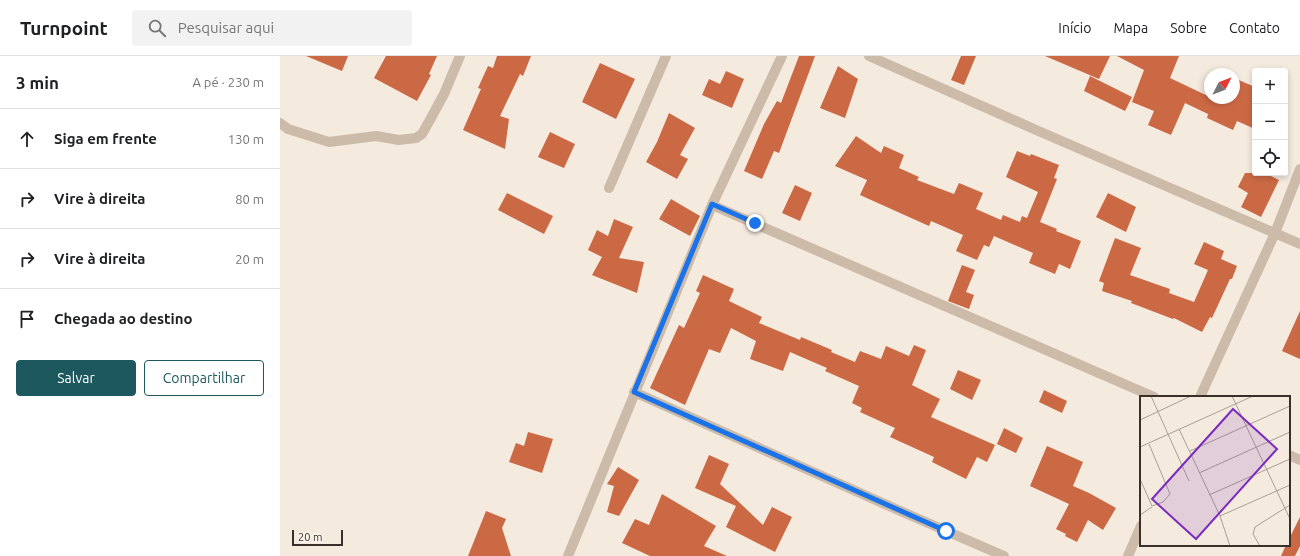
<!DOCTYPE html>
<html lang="pt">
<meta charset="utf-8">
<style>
body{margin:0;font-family:Ubuntu,sans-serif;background:#f2f2f2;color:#202124}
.controls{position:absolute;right:12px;top:12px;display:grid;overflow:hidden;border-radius:4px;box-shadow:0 2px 6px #0003}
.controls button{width:36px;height:36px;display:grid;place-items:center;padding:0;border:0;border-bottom:1px solid #e0e0e0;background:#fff;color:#202124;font:20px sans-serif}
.compass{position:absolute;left:924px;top:12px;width:36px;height:36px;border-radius:50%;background:#fff;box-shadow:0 2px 6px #0003;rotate:48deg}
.scale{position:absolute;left:12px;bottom:10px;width:51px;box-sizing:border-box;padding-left:4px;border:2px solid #3a2f29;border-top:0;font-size:11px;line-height:14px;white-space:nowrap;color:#3a2f29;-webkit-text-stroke:3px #fbf4eb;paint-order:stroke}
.stop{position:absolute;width:12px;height:12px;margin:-9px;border:3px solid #1a73e8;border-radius:50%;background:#fff}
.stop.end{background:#1a73e8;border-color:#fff;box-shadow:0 1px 4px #0008}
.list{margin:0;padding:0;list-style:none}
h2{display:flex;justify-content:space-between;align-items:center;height:52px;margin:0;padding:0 16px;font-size:17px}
h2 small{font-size:13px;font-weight:400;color:#757577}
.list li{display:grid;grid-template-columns:26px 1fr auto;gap:12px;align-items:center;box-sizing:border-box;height:60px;padding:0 16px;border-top:1px solid #e0e0e0}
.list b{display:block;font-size:15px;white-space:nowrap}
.list em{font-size:13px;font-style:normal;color:#757577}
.actions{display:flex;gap:8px;padding:12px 16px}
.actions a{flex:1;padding:9px 0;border:1px solid #1c585e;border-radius:4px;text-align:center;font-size:14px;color:#1c585e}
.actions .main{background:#1c585e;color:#fff}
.icon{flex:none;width:22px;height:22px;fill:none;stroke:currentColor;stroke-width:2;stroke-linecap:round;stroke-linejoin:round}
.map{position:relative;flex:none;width:1020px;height:500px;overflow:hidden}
header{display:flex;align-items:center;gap:24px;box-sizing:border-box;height:56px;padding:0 20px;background:#fff;border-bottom:1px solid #e0e0e0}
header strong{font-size:19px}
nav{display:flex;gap:22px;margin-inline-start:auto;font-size:14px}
.search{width:280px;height:36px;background:#f2f2f2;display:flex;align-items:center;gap:10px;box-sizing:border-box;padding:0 14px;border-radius:4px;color:#757577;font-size:15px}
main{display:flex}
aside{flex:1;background:#fff}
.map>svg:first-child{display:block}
</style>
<header>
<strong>Turnpoint</strong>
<div class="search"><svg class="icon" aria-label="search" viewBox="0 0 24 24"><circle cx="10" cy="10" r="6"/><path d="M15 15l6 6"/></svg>Pesquisar aqui</div>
<nav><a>Início</a><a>Mapa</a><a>Sobre</a><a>Contato</a></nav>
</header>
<main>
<aside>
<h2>3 min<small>A pé · 230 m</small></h2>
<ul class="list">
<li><svg class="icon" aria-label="ahead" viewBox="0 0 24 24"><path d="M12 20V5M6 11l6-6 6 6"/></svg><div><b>Siga em frente</b></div><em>130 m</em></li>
<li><svg class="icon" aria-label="right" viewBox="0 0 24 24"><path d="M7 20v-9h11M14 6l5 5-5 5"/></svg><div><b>Vire à direita</b></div><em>80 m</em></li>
<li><svg class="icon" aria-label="right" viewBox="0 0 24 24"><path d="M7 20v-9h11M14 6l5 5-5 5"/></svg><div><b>Vire à direita</b></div><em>20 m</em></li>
<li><svg class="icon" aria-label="arrive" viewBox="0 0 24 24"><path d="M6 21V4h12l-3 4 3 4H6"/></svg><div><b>Chegada ao destino</b></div></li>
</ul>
<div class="actions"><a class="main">Salvar</a><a>Compartilhar</a></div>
</aside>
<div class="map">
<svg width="1020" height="500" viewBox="0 0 1020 500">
<rect width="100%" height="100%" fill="#f4eade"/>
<path fill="#cc6945" d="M26 0H68L62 15Z
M106 0H157L149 18 151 19 137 45 94 22Z
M217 0H251L243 20 240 18 220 60 229 63 225 93 183 74 201 33 198 32 208 10 213 12Z
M519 0H535L499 97 494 95 482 123 464 115 484 68 497 45 501 47Z
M681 0H696L684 29 671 24Z
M765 0H830L819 23Z
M837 0H899L890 22 930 41V42H933L944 47 946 42H954V22L975 31V73L957 65 953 74 927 62 928 58 905 47 891 79 868 69 874 55 852 46 864 14Z
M320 7 355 23 336 63 302 46Z
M558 10 578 23 565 62 540 52Z
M446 15 464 23 452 52 422 39 429 23 440 28Z
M810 20 852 41 845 55 804 35Z
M389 57 415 72 400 99 408 103 397 123 366 106 377 86Z
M270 76 295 88 284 112 258 101Z
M576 80 601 97 604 90 624 99 619 112 639 121 637 124 674 138 679 127 703 137 696 153 721 164 723 159 740 166 742 160 747 162 758 136 726 121 737 95 750 100 751 98 779 109 774 122 777 123 760 166 777 173 776 175 801 185 790 213 779 208 775 218 749 207 753 197 714 180 709 191 704 189 697 204 676 195 683 179 651 165 649 170 580 139 587 124 555 110Z
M965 117H985L999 124 981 161 961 151 968 137 958 131Z
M515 129 532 137 520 165 502 157Z
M227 137 273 160 264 178 218 154Z
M828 137 856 151 846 176 816 161Z
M391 143 420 160 410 180 379 163Z
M334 163 353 171 339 202 364 206 357 237 312 219 322 201 308 194 317 174 328 180Z
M835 182 861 192 850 219 890 233 889 237 914 246 928 214 914 208 924 186 944 195 941 203 957 210 952 223H950L932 262 930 261 922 276 894 262 893 263 851 247 852 245 822 235 824 227 819 225Z
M682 209 695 214 686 236 694 239 689 253 668 245Z
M423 219 454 233 449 245 482 261 479 267 520 284 521 281 552 294 551 296 575 306 580 295 601 303 606 290 629 300 634 289 646 294 632 329 660 343 651 361 715 389 707 406 697 401 686 423 652 406 654 401 610 381 615 372 580 356 582 352 572 347 579 330 545 315 547 312 510 296 503 315 470 303 476 285 451 272 440 297 429 293 405 349 370 332 399 269 404 272 420 237 416 235Z
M1020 255V303L1002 295Z
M678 314 701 324 692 344 670 333Z
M764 334 787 345 782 357 759 346Z
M724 372 743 382 736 397 717 388Z
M248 376 273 383 262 417 229 406 236 387 244 390Z
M767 390 803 406 793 430 809 437 836 452 823 474 808 464 797 486 785 480 786 478 776 473 789 448 750 430Z
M429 399 449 408 440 428 483 469 492 451 512 461 495 496 446 471 456 450 415 432Z
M338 411 359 424 339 460 327 456 334 430 327 428Z
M382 438 436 470 424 490 447 500H370L342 487 355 463 369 469Z
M206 455 226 463 222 472 231 500H188Z
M1020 461V490L1015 500H1001L1006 489H1009V483Z"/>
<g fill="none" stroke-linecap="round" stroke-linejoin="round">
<path stroke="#cdbba9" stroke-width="10" d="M589 0 763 77 1020 188
M0 67 8 73 49 86 96 80 119 84 136 82 142 78 151 62 164 38 180 0
M329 132 386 0
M432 149 874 341
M354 336 625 457 724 500
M920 341 995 177 1020 113
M1009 399 1020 404
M288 500 432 149 502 0
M848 500 861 470"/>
</g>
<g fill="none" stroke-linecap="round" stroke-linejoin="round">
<path stroke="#1a73e8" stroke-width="5" d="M475 167 432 148 354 336 666 475"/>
</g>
<g transform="translate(860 340)">
<rect width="150" height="150" fill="#f4eade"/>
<path fill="none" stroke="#aa9f96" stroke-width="1" d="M11 0 49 85M92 0 150 123M0 24 51 0M39 33 80 120 90 150M0 51 113 0M50 55 150 10M59 77 150 36M0 83 12 110 23 106 30 98 9 48M69 99 150 63M0 119 12 111M80 120 150 89M120 150 113 138 115 131 150 109"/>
<path fill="#7b2cbf" fill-opacity="0.15" stroke="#7b2cbf" stroke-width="2" d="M93 13 137 53 56 143 12 103Z"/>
<rect width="150" height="150" fill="none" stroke="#3a2f29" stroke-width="2"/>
</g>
</svg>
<div class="controls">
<button>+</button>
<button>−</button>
<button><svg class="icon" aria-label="locate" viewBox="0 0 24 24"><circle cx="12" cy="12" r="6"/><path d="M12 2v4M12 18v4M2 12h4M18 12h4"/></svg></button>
</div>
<svg class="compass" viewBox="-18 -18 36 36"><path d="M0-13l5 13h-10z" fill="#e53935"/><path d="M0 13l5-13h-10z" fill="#757577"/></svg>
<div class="scale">20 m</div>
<div class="stop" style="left:666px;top:475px"></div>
<div class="stop end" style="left:475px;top:167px"></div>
</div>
</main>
